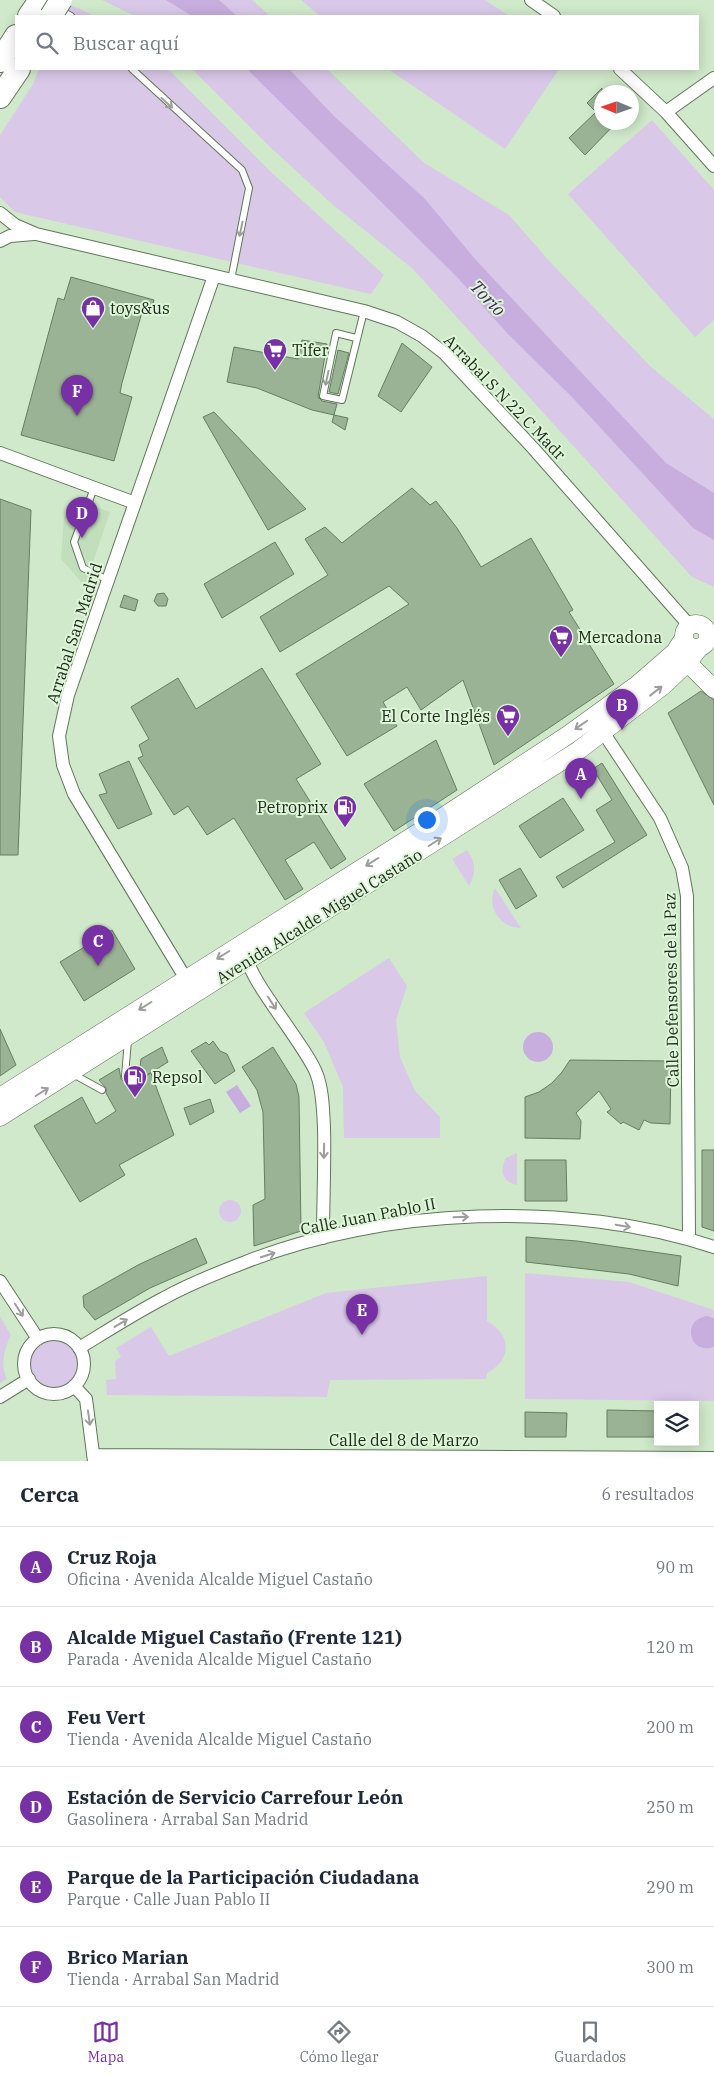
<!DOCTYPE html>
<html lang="es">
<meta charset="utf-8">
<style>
body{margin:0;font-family:"IBM Plex Serif",serif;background:#f6f6f7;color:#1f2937}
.controls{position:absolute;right:15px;bottom:15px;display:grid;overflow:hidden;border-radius:0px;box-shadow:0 2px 12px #0003}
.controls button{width:45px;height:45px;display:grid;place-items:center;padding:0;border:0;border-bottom:1px solid #e0e1e3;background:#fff;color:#1f2937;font:25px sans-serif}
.compass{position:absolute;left:594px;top:85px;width:45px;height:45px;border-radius:50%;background:#fff;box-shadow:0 2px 12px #0003;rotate:272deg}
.you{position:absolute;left:426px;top:819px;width:18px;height:18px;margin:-12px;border:4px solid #fff;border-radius:50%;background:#1a73e8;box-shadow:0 0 0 8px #1a73e833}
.badge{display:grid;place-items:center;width:32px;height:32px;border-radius:50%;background:#7731a5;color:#fff;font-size:16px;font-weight:700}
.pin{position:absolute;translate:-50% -41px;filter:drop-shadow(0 1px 2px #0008)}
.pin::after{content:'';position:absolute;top:26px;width:18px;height:15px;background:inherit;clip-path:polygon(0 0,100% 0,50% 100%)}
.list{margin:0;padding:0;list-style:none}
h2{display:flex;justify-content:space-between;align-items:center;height:65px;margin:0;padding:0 20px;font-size:21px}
h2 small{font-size:16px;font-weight:400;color:#747a83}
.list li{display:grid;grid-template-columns:32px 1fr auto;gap:15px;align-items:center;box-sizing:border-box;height:80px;padding:0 20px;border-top:1px solid #e0e1e3}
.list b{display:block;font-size:19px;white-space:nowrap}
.list p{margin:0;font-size:16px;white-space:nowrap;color:#747a83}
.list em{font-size:16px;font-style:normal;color:#747a83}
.icon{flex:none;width:28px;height:28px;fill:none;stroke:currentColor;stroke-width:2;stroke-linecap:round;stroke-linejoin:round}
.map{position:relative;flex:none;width:714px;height:1461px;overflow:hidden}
.search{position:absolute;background:#fff;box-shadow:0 2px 12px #0003;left:15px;right:15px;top:15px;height:55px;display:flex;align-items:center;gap:12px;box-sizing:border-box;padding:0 18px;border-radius:0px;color:#747a83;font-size:19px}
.sheet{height:545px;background:#fff}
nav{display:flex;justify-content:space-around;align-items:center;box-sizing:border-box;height:70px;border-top:1px solid #e0e1e3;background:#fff;font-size:14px;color:#747a83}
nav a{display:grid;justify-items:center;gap:2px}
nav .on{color:#7731a5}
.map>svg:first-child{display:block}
</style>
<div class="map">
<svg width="714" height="1461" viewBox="0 0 714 1461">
<rect width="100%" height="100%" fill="#d0e9ca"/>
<path fill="#c2dfbb" d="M73 499 110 512 85 586 61 559 64 517Z"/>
<path fill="#d9c8e8" d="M102 0H252L270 16H135Z
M301 0H485L509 16H320Z
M71 5 95 16H64Z
M39 69H168L271 172 384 275 371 294 15 212 0 197V135L33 84Z
M192 69H327L423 162 509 215 551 263 651 367 714 419V587L692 577 413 269 332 204 269 146Z
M388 69H559L505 149Z
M652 120 714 190V320L695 337 568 194Z
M467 850C476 861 476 874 469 886L452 859Z
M495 888 521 928C500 928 486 907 495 888Z
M389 958 407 986 396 1020 400 1057 415 1091 440 1117V1138H344L343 1087 324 1042 304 1013Z
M517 1153V1185C503 1182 499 1171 506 1158Z
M219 1211a11 11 0 1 1 22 0a11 11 0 1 1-22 0Z
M525 1273 629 1282 714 1310 709 1348 714 1347V1401L525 1399Z
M487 1276V1321C511 1334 513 1360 487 1373L486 1379 330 1380 327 1397 107 1395 106 1380 116 1379 115 1361 121 1357 116 1348 151 1327 169 1356 326 1293Z
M0 1317 11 1335C4 1349 0 1365 7 1379L0 1383Z
M30 1364a24 24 0 1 1 48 0a24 24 0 1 1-48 0Z"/>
<path fill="#c7aede" d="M166 0H219L237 16H192Z
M247 69H289L334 116 425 199 475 259 666 463 714 493V540L693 528 572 397 508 334 456 276Z
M523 1047a15 15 0 1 1 30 0a15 15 0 1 1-30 0Z
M237 1085 251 1106 240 1113 226 1092Z
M707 1316 714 1318V1347C689 1355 681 1320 707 1316Z"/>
<path fill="#9bb395" stroke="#667d61" d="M602 88V122H617L585 155 569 138 596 112 587 103Z
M71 277 154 300 150 315 142 312 122 383 120 393 132 397 114 461 21 435 58 298 64 300Z
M302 340 327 344 318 397 322 401 337 404 334 415 312 410 257 388 227 382 234 347 298 359Z
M402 343 432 367 401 412 378 396Z
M338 350 349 353 338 394 329 392Z
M214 412 306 509 268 530 203 417Z
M334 415 348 418 345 430 332 422Z
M412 488 430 505 436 501 457 528 481 567 531 538 573 610 569 612 614 684 494 765 463 680 421 710 407 687 383 702 397 726 347 756 296 674 409 604 389 586 280 652 260 617 328 575 305 539 325 527 342 543Z
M0 499 31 510 18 855H0Z
M275 542 294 574 222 618 204 584Z
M164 593 168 599 166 606H158L154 601 157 594Z
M124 595 138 600 135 611 120 607Z
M262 668 321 764 296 779 346 859 331 869 314 842 285 860 303 889 285 900 234 818 207 835 188 806 174 815 138 758 143 756 139 745 149 739 131 707 178 678 196 709Z
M701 691 714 700V805L668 713Z
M436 740 457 790 394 831 364 784Z
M129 761 152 814 118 829 99 795 107 793 99 774Z
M602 763 647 835 563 888 556 877 615 842 596 810 612 800 593 769Z
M563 798 584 830 540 858 519 826Z
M520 868 537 896 516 909 499 880Z
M112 930 135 969 84 1001 60 962Z
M0 1029 16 1065 0 1076Z
M213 1041 220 1051 227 1054 235 1071 215 1084 191 1051 206 1042 209 1045Z
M162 1047 168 1062 144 1077 140 1068 141 1059Z
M273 1047 296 1084 299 1097 301 1231 254 1246 253 1205 265 1199 263 1112 257 1090 242 1067Z
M570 1060 671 1061 670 1124 651 1123 644 1120 639 1130 623 1122 621 1124 607 1112 611 1109 599 1091 576 1113 581 1121 580 1139 525 1138V1097L539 1092 552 1083 562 1072Z
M119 1068 121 1079 127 1085 151 1073 174 1135 119 1165 125 1175 80 1202 34 1126 82 1097 96 1124 116 1111 106 1093V1088L99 1080Z
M210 1099 214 1112 190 1125 184 1108Z
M702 1150H714V1231L702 1227Z
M525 1160H566L567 1201H525Z
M526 1237 577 1241 681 1256 678 1286 629 1274 526 1262Z
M196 1238 207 1263 150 1288 95 1320 84 1307 83 1296 138 1265Z
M607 1410 658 1411V1437H607Z
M525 1412 567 1413 566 1437H525Z"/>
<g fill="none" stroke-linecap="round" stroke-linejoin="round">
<g stroke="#61775b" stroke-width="8">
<path id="lane" d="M60 10 71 16
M132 69 242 170 249 188 231 280
M356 338 336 333 323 396 342 400 364 311
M94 488 74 542 83 568 108 580
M73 1074 102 1090
M125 1076 128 1040"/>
</g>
<g stroke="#61775b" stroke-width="14">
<path id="street" d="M531 0 554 16
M620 69 666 112 714 166
M666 112 714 78
M0 213 15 225 36 234 364 311 397 322 422 336 444 353 533 448 689 625
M0 241 10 236 34 234
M0 453 135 503
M603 732 660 818 682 868 687 896 689 1239
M247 955C245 976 308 1048 317 1075 323 1092 323 1110 324 1127 325 1164 323 1201 323 1238
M186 979 74 794 63 765 59 736 68 695 214 276
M0 1281 38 1339
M24 1364a30 30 0 1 1 60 0a30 30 0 1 1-60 0Z
M79 1348C107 1331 135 1313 164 1298 189 1284 217 1273 243 1263 382 1207 572 1200 714 1247
M74 1386 86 1399 94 1461
M0 1397 29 1379
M93 1455 714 1458"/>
</g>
<g stroke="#61775b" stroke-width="19">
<path id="secondary" d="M684 636a12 12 0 1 1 24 0a12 12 0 1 1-24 0Z
M689 661 693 668 714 689
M0 1097 435 822 568 735 637 685 675 652 684 638
M0 1117 579 750 664 685 689 661 699 648"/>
</g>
<g stroke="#61775b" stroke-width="24">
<path id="highway" d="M29 16 40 0
M0 61 16 36
M0 97 19 69"/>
</g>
<use href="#lane" stroke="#fff" stroke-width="6"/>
<use href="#street" stroke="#fff" stroke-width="12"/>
<use href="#secondary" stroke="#fff" stroke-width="18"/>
<use href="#highway" stroke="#fff" stroke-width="22"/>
<g stroke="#61775b" stroke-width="24" stroke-linecap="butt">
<path id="highway-bridge" d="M51 16 61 0"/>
</g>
<use href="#highway-bridge" stroke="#fff" stroke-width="22"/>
</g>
<defs><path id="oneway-shaft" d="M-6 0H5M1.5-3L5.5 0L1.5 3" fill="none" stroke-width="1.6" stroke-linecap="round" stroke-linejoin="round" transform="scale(1.25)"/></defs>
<g stroke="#9b9f9a">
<use href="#oneway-shaft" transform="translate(167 103) rotate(42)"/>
<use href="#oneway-shaft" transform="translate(241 229) rotate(102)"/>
<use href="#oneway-shaft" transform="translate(327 378) rotate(102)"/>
<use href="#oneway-shaft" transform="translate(656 691) rotate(-38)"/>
<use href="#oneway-shaft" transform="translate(581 725) rotate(145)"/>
<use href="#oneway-shaft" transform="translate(435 842) rotate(-32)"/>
<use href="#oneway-shaft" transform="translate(372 862) rotate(148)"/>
<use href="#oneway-shaft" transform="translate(223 955) rotate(148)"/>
<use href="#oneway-shaft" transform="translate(272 1003) rotate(57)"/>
<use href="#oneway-shaft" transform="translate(145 1006) rotate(148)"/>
<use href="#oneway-shaft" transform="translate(42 1092) rotate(-32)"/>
<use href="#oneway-shaft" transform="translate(324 1151) rotate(91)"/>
<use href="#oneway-shaft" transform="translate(461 1217) rotate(-2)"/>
<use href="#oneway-shaft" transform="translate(623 1226) rotate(10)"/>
<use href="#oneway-shaft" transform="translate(268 1255) rotate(-18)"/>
<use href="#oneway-shaft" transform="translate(19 1310) rotate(57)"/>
<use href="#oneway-shaft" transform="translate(121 1323) rotate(-31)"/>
<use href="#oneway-shaft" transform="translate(89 1418) rotate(82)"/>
</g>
<defs>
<g id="shop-pin" transform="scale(1.25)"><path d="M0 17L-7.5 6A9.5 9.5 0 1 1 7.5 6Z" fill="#7731a5" stroke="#ddf6d7"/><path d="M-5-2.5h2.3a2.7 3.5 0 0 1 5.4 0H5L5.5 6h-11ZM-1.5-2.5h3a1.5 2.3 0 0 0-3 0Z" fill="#fff"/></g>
<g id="supermarket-pin" transform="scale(1.25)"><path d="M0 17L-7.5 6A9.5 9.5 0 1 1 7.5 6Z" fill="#7731a5" stroke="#ddf6d7"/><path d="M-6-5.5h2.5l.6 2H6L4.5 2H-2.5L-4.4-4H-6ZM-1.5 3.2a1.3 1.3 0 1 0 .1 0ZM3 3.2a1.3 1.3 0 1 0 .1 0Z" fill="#fff"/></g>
<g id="fuel-pin" transform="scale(1.25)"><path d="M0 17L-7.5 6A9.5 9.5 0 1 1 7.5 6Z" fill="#7731a5" stroke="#ddf6d7"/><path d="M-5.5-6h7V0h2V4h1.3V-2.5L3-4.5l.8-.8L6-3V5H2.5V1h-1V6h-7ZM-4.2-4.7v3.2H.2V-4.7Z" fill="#fff"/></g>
</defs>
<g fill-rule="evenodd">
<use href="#shop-pin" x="93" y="308"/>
<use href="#supermarket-pin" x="275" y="350"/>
<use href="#supermarket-pin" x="561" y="637"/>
<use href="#supermarket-pin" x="508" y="716"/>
<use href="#fuel-pin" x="345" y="807"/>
<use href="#fuel-pin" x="135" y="1077"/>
</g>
<g text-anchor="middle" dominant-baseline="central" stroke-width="4" stroke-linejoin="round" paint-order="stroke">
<g font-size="16" fill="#20291e" stroke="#ddf6d7" text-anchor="start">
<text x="110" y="308">toys&amp;us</text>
<text x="292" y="350">Tifer</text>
<text x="578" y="637">Mercadona</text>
<text x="490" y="716" text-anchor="end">El Corte Inglés</text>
<text x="328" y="807" text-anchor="end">Petroprix</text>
<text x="152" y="1077">Repsol</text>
</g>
<g font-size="16" fill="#20291e" stroke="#ddf6d7">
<text transform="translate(505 397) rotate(46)">Arrabal S N 22 C Madr</text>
<text transform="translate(74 633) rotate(-72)">Arrabal San Madrid</text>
<text transform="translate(319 916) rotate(-32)">Avenida Alcalde Miguel Castaño</text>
<text transform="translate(671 990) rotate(-91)">Calle Defensores de la Paz</text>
<text transform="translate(368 1216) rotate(-11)">Calle Juan Pablo II</text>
<text x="404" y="1440">Calle del 8 de Marzo</text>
</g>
<g font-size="18" font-style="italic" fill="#45235d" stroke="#ddf6d7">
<text transform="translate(488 298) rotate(46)">Torío</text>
</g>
</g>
</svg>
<div class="controls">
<button><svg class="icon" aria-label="layers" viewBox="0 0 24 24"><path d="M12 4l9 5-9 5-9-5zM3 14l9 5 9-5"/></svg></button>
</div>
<svg class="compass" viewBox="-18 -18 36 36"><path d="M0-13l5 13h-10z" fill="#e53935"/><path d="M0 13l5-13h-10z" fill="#747a83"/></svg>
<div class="you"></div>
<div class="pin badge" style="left:581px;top:799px">A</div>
<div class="pin badge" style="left:622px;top:730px">B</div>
<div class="pin badge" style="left:98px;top:966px">C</div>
<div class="pin badge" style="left:82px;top:538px">D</div>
<div class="pin badge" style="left:362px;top:1335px">E</div>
<div class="pin badge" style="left:77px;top:416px">F</div>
<div class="search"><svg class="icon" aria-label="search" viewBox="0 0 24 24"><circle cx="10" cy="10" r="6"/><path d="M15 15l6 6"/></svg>Buscar aquí</div>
</div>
<section class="sheet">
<h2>Cerca<small>6 resultados</small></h2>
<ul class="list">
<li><span class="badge">A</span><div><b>Cruz Roja</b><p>Oficina · Avenida Alcalde Miguel Castaño</p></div><em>90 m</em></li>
<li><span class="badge">B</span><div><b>Alcalde Miguel Castaño (Frente 121)</b><p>Parada · Avenida Alcalde Miguel Castaño</p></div><em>120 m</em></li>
<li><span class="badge">C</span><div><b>Feu Vert</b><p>Tienda · Avenida Alcalde Miguel Castaño</p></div><em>200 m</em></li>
<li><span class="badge">D</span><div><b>Estación de Servicio Carrefour León</b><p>Gasolinera · Arrabal San Madrid</p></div><em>250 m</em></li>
<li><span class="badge">E</span><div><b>Parque de la Participación Ciudadana</b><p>Parque · Calle Juan Pablo II</p></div><em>290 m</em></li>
<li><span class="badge">F</span><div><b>Brico Marian</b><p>Tienda · Arrabal San Madrid</p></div><em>300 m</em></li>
</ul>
</section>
<nav>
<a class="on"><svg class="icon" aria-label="map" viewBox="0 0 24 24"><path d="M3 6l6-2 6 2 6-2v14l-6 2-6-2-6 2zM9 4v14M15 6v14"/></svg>Mapa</a>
<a><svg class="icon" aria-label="directions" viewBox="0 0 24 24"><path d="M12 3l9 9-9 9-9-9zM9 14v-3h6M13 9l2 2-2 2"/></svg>Cómo llegar</a>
<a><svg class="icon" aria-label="saved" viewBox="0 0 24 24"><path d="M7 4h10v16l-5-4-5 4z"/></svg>Guardados</a>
</nav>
